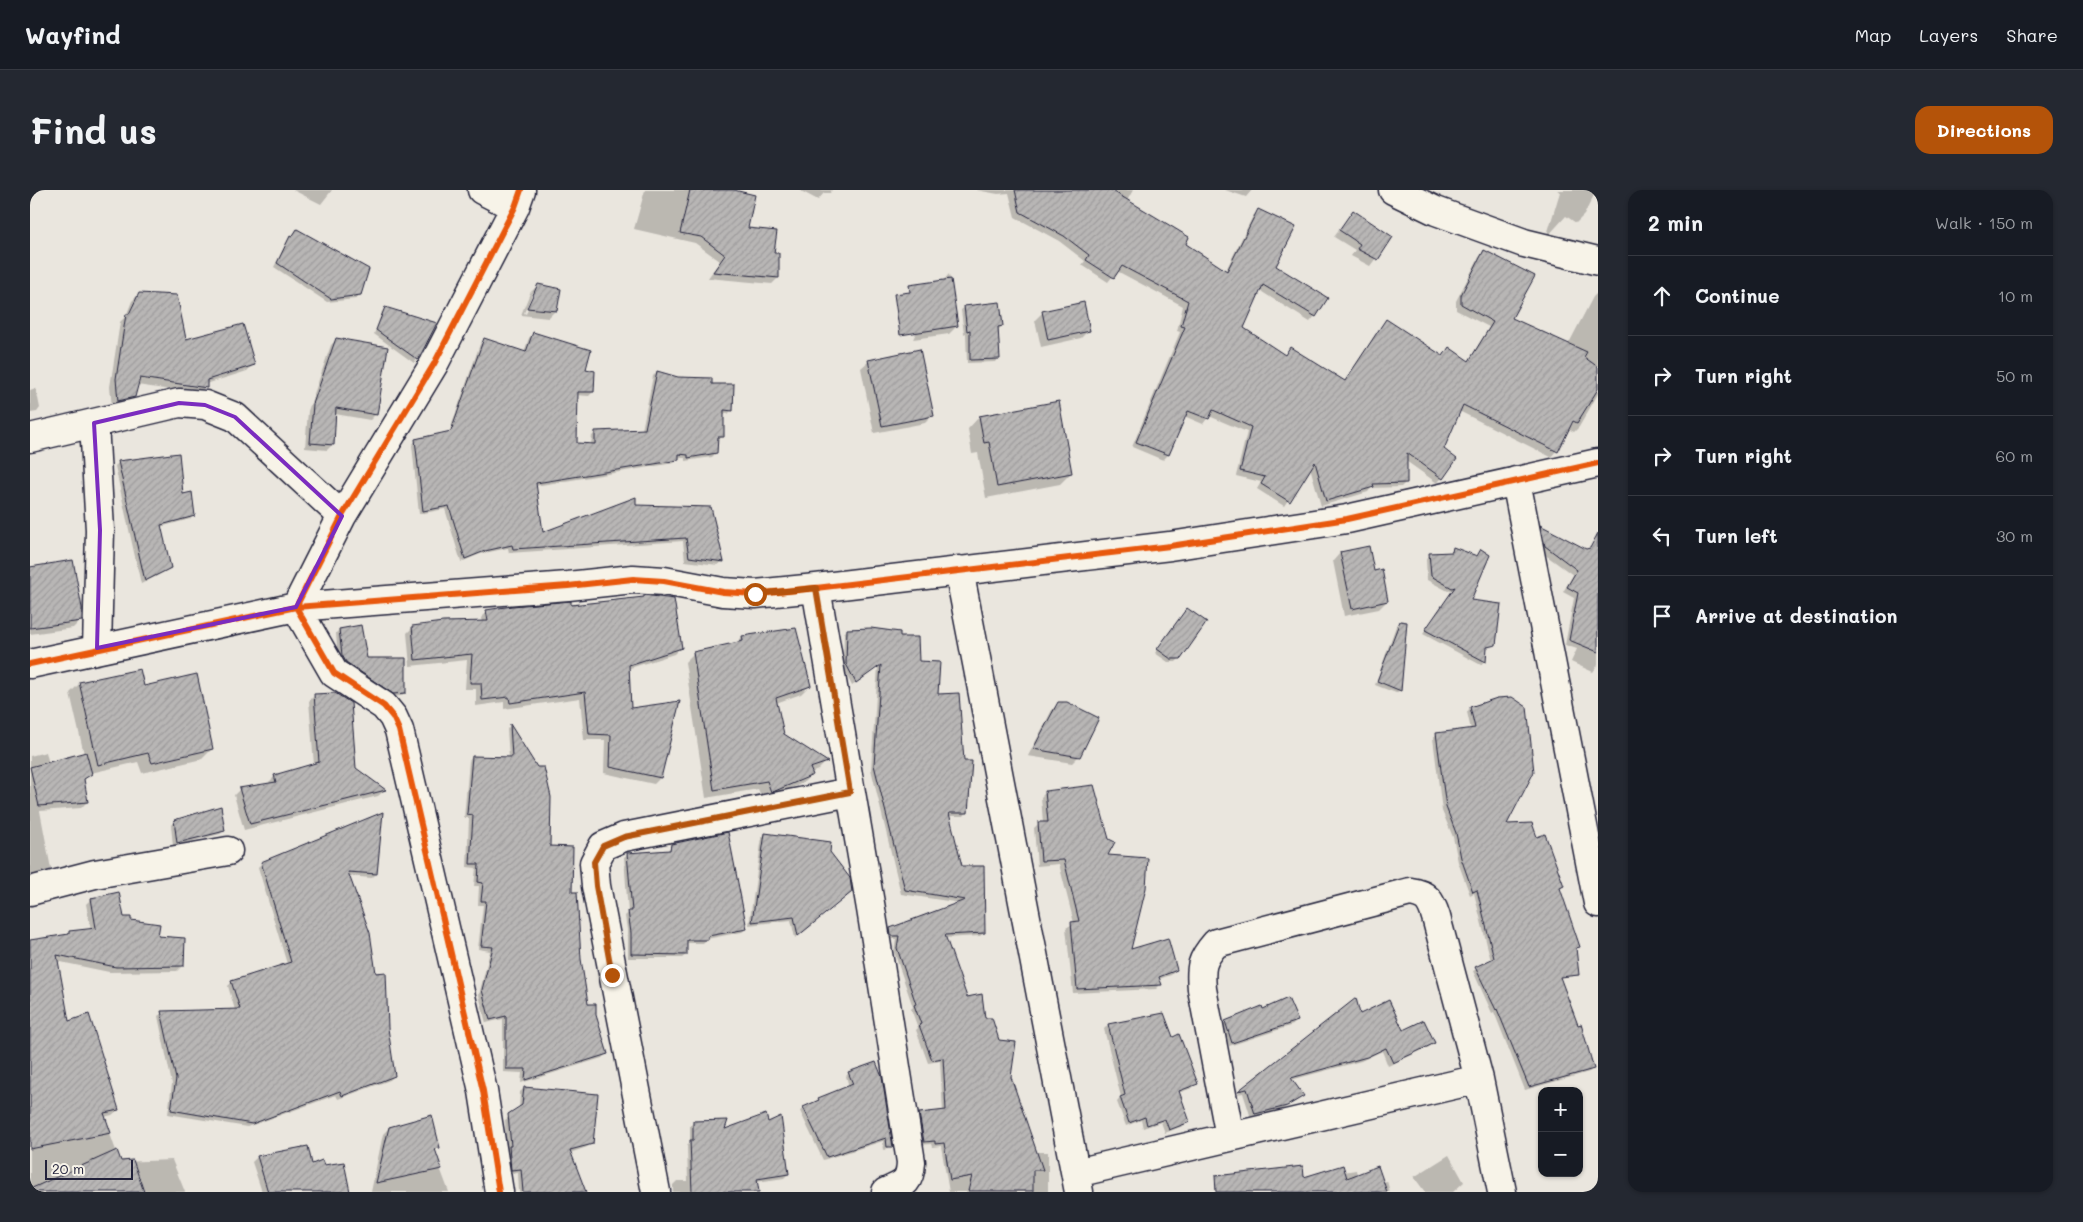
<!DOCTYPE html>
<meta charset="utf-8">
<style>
body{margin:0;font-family:Mali,sans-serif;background:#242831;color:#f1f3f6}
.controls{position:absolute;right:15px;bottom:15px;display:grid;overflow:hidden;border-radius:10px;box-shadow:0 1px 4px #0004}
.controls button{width:45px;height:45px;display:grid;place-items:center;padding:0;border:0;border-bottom:1px solid #363941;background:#171b24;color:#f1f3f6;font:25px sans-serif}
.scale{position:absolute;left:15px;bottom:12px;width:88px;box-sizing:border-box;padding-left:5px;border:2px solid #22223b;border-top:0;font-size:14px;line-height:18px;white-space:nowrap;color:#22223b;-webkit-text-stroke:4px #f7f3e8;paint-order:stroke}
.stop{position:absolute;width:15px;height:15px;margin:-11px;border:4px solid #b45309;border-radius:50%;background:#fff}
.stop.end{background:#b45309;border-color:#fff;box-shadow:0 1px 5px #0008}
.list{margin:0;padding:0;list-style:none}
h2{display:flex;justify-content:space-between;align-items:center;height:65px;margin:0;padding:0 20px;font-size:21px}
h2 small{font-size:16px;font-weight:400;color:#9ea1a6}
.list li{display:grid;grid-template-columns:32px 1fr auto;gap:15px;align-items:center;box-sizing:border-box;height:80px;padding:0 20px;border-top:1px solid #363941}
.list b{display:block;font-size:19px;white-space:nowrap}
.list em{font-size:16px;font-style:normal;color:#9ea1a6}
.icon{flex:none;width:28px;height:28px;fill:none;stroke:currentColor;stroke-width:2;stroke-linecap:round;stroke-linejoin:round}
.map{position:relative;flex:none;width:1568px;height:1002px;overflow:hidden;border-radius:15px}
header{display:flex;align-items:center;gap:30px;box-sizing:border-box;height:70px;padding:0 25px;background:#171b24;border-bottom:1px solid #363941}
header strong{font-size:24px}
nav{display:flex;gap:28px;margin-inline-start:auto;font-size:18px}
.intro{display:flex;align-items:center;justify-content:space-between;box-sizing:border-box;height:120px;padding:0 30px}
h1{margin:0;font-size:35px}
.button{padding:12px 22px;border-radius:15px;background:#b45309;color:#fff;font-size:18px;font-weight:700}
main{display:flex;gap:30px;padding:0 30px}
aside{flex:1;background:#171b24;border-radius:15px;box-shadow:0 1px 4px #0004}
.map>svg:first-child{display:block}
</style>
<header>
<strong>Wayfind</strong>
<nav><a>Map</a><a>Layers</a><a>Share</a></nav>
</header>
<div class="intro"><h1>Find us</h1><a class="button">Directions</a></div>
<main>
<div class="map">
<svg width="1568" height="1002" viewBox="0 0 1568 1002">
<defs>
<pattern id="building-hatch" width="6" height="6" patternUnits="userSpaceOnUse" patternTransform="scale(1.25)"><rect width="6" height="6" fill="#b8b6b5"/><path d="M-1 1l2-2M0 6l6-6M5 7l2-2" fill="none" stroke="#9e9c9d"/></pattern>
</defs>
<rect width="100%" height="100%" fill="#eae6de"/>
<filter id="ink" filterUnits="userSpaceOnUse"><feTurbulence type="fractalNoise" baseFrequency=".02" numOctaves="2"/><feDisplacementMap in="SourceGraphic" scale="10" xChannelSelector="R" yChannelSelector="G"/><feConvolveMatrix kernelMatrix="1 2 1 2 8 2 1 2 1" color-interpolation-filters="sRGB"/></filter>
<g filter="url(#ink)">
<path fill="#0003" fill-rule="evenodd" d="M263 0H302L291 14Z
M615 0H699L725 6 716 39 743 65 748 88 742 94 678 88 690 71 665 53 604 39Z
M769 0H802L800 3H794L788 10Z
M946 0H1103L1097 11 1154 55 1195 82 1223 26 1228 21 1244 77 1285 126 1280 132 1229 100 1213 139 1254 166 1260 159 1314 192 1351 136 1412 167 1419 159 1438 172 1459 137 1426 120V111L1449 67 1455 61 1480 129 1538 155 1563 107 1568 102V204L1549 237 1544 242 1538 239 1526 261 1521 267 1429 221 1412 259V288L1407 293 1376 271V292L1371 297 1341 298 1338 302 1291 316 1280 277 1254 316 1227 299 1231 292 1206 286 1217 242 1179 226 1173 234 1154 226 1138 265 1133 270 1102 257 1150 142 1147 141 1153 116 1087 81 1078 92 1052 75 1055 71 1029 51 985 27 979 3 968 4Z
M1195 0H1222L1216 7Z
M1527 0H1562L1565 3 1554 25 1546 33 1536 26 1516 48 1530 2Z
M1323 22 1361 48 1340 76 1321 66 1325 60 1304 47Z
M267 40 330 105 326 109 297 112 244 77 257 51Z
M919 84 927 136 919 144 883 149 913 91Z
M508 95 525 121 518 128 491 125 500 103ZM503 102H505L496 124 494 123Z
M109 104 155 150 224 174 217 181 176 194 175 197 169 204 107 195 104 207 97 213 82 217 80 197 90 132 96 126 102 111Z
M935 117 972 136 968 140V168L965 172 937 173 936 143 934 144 931 120Z
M355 118 406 134 384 173 344 144 352 122Z
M1013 122 1059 140 1051 148 1011 157 1005 130Z
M503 144 554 179 563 202 559 206 546 205 545 254 561 255 562 246 566 242 612 240 623 186 627 182 680 195 702 220 698 224H693V247L687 250 686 263 682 267 655 271V268H648L644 273 505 296 512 343 604 316 680 318 692 372 688 375 655 371 653 351 479 363 478 358 450 364 431 372 415 319 389 324 382 255 386 250 419 243 450 154 454 150 494 162 499 148Z
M306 150 346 224 340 230 305 224 303 254 297 260 275 258 278 221 301 155Z
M839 171 903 225 895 233 844 243 831 178Z
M6 198 10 218 7 222 0 223V200Z
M949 227 1041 283 1030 294 956 308 948 263 942 264 938 239Z
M89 272 152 305 164 325 160 329 130 337 140 377 136 381 111 394 85 276Z
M1511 337 1568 366V475L1563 482 1541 472 1547 459 1535 455 1544 408 1533 402 1543 385 1510 361 1507 341Z
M1424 359 1446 367 1451 361 1439 411 1464 454 1455 460 1454 471 1451 475 1393 444 1423 400 1418 401 1397 390 1396 368 1400 365 1420 362Z
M1310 363 1344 382 1357 411 1349 419 1314 426 1303 371Z
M0 378 51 430 43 438 0 444Z
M540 416 650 458 644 464 597 479 599 520 630 588 624 594 574 583 575 550H554L550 508 474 519V512L446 516V499H435L437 470 380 476 377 443 383 437 452 433 451 428 457 422Z
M1154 423 1150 468 1146 472H1138L1125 463Z
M1370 432V500L1366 503 1345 495 1366 436Z
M309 440 336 469 374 503 371 506 359 507 312 475 308 469 306 443Z
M817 440 869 449 888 472 906 506 937 622 934 626H918L931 678 954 743 950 746 914 748 936 808 954 830 980 887 1006 962H1018V1002H919L911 956 902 957 901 954 890 955 886 928 890 924 913 922 910 871 898 873 886 840 888 838 881 819 883 817 864 762 866 749H858L857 743 860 739 931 713 871 704 841 579 848 476 822 496 813 478 814 443Z
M712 447 780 495 771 504 746 513 753 545 796 572 788 580 781 583V585L773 593 735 609 733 610 728 599 676 608 655 472 663 464 706 453Z
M50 493 113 497 182 559 172 569 112 583 108 572 61 583 53 591 57 612 51 618 10 621 21 679 15 684 0 689V566L16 562 19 574 54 564 40 503Z
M285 505 325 578 354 601 348 606 214 640 204 605 210 599 240 594 239 592 245 586 284 575 279 511Z
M1028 513 1049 566 1042 573 998 566 1022 520Z
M1440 518 1475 635 1548 757 1515 784 1562 879 1559 882 1495 900 1464 822 1462 823 1443 781 1461 771 1444 703 1440 705 1428 672 1423 647 1412 621 1403 548 1407 544 1441 540 1437 522Z
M480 536 519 657 541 703 557 815 565 825 576 864 572 868 491 893 492 883 473 882V829L456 833 449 805 460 761 448 759 453 715H448L449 696H444L446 678 437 677 439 628H434L439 571 442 567 479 568 477 539Z
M1016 602 1076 666 1099 761 1146 780 1141 785 1129 789 1131 794 1126 799 1043 803 1036 738 1044 733 1029 674 1007 676 1004 638 1009 633H1013L1011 607Z
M144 631 194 640 190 644 143 656 141 635Z
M736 644 799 662 817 705 765 748 761 730 719 735 732 647Z
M642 655 716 739 712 742 677 749 673 753H656V765L652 768H598V747L595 726 598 723 594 667 598 664 637 661Z
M232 673 346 684 342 688 318 686 345 784 357 838 364 886 360 890 308 909 306 905 217 937 138 924 142 894 128 826 132 823 205 820 198 796 202 792 257 774 228 677Z
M61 709 127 748 153 775 147 781 79 782 26 771 38 833 88 920 82 925 74 927 90 972 142 970 155 1002H0V751L35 746 39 742 61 740 56 714Z
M1326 810 1329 825 1403 853 1399 857 1358 876 1352 861 1331 871 1261 890 1272 906 1268 910 1251 920 1221 928 1213 903 1207 904Z
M1232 820 1266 831 1263 835 1199 856 1192 835 1196 832Z
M1133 824 1142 848 1166 894 1162 898 1148 903 1158 931 1155 935 1135 943 1131 932 1113 938 1111 930 1096 936 1087 912 1091 907 1074 839 1078 835Z
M819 883 861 956 854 960 853 951 793 970 770 921 789 909 819 897 816 886Z
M494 898 562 953 557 957 540 963 555 1002H489L488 983 477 984 475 930 489 919 490 902Z
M664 932 693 941 758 984 754 988 727 992 728 1002H643V995L647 991H658L657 955 660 952V936Z
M359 938 409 957 404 962 419 1002H341L353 944Z
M277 958 281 975 293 977 319 1002H232L222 972 227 967Z
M1419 965 1434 992 1423 1002H1395L1384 987Z
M1326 980 1327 985 1352 992 1357 991 1360 1002H1188Z"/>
<path fill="url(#building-hatch)" stroke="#22223b" d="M660 0H704L725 5 718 38 747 41 744 63H749V88L683 82 695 65 671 47 650 43Z
M985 0H1081L1159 47 1156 54 1197 81 1228 19 1266 37 1246 76 1298 108 1286 127 1233 95 1214 138 1255 165 1260 157 1315 191 1356 129 1413 166 1419 157 1439 171 1463 132 1431 114V105L1454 60 1505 86 1482 128 1557 162 1554 167 1568 177V199L1547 233 1543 231 1528 262 1433 215 1414 259 1427 269 1413 289 1377 263V293L1343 294 1344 297 1296 311 1285 272 1260 312 1231 294 1235 287 1210 281 1221 237 1183 220 1179 229 1158 221 1139 265 1106 252 1155 137 1151 136 1158 111 1092 76 1084 88 1056 70 1059 65 1034 46 990 22Z
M1323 20 1363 47 1348 70 1327 59 1330 54 1309 40Z
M267 39 339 79 331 105 301 109 247 73 260 46 262 47Z
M921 89 928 136 870 145 864 104 880 102 879 95Z
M508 94 531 99 527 121 497 118Z
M109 103 147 105 156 149 213 134 225 175 177 190V198L110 188 105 207 88 211 86 189 96 124H99Z
M970 112 973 136 968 137 970 169 940 170V140L937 141 934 116Z
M1054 112 1060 141 1018 150 1012 121Z
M355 117 407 133 388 170 346 140Z
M503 142 561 160 556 179 565 181 564 202H548L547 253 565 254V241L615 239 627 181 648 187 682 188V194H704L703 221 694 220V247H688L687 263 658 268V265L649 264V270L506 293 513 342 606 307V315L681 317 694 372 659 367 656 348 483 359 482 355 455 361 435 369 419 316 393 321 385 249 421 241 454 148 496 162Z
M306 148 358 157 347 225 306 218 304 255 280 253 283 214Z
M890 159 904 226 852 236 838 170Z
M1029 211 1042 283 967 297 959 252 954 253 949 226Z
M149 263 153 304 162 302 165 326 131 335 141 378 115 391 88 271Z
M1510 335 1556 359 1560 358 1568 343V462L1539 450 1548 403 1537 397 1547 380 1515 356Z
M1339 356 1344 381 1352 379 1358 411 1322 419 1310 362Z
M1423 357 1447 366 1451 359 1460 365 1441 410 1471 414 1466 455 1457 457 1456 472 1395 440 1425 397 1422 398 1401 386 1399 363 1422 362Z
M43 370 52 418V431L0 438V377Z
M614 405 644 409 652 458 599 475 601 518 650 511 631 588 580 577 581 545 559 544 555 502 480 513 479 507 452 510 451 493H440L442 464 385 470 382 436 413 432 458 431 456 420 482 416 541 411V415L614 407Z
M1157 418 1177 432 1151 469H1141L1127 459Z
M1370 431 1377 432 1371 501 1347 491Z
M331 435 337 468H376V503L363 504 316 472 312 465 309 439Z
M766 438 781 496 746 508 754 544 798 572 780 578 783 585 745 601 741 602 737 591 684 600 663 462 713 451 712 446Z
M841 438 870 442V447H888L889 471 910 472 908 504 929 503 934 571H942L938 623H919L932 676H954L955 743 915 745 937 807 952 804 955 828H962L969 850 986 852 981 887 1013 980H1003V1001H938L942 986 920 990 914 953 905 954V951L894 952 889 923 916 920 913 868 902 870 889 835 891 834 884 815 886 814 867 758 869 746H861L860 738 935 710 875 700 844 575 851 475 826 493 816 474 817 439Z
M110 479 114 496 167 484 183 559 122 573 118 563 68 575 49 492Z
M305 503 321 513 326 578 356 600 220 634 209 598 246 592 244 585 289 572 284 504Z
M1482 507 1497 517 1504 582 1477 634 1502 633 1507 647 1515 644 1534 696 1530 698 1550 757 1546 758 1549 785 1530 787 1548 835 1551 834 1564 879 1499 897 1467 819 1466 820 1445 777 1464 768 1447 700 1443 702 1431 668 1426 643 1416 617 1406 543 1445 538 1440 517 1467 508Z
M1028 512H1037L1069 528 1050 567 1003 559Z
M480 534 507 577H514L521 607 520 656 543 657 542 702H547L551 769 558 814H566V825L578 864 495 890 496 879H476V826L460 830 452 800 463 757 451 756 456 711H451L453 693 448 692 449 674H440L443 625 437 624 442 566 482 567Z
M56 562 62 584 54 589 58 612 9 616 0 577Z
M1064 595 1079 649 1085 652 1078 665 1118 668 1116 698 1101 759 1138 748 1147 780 1129 787 1132 795 1047 799 1041 732 1049 731 1034 670 1011 671 1008 632H1018L1015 601Z
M191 616 195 641 147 653 144 630Z
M353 622 347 684 318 682 340 743 346 783 356 782 358 838 365 886 312 906 310 901 222 934 141 920 146 889 131 821 210 819 201 791 261 772 231 672Z
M698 642 717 739 678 746V750H657V765L601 764V743L598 721H602L597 663 640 660 641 654Z
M735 643 801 652 800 662 820 688 822 702 768 746 764 727 722 732Z
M89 702 94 727H101V730L130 734 128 746 155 748 154 776 86 777 27 765 39 831 59 824 89 920 74 923 81 943 0 959V750L39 744V741L66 738 61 708Z
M1258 808 1268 831 1202 853 1195 831 1232 816 1233 819Z
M1326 808 1330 824 1359 810 1373 840 1394 830 1405 853 1363 873 1356 858 1337 867 1261 888 1274 906 1257 916 1225 924 1217 899 1208 901Z
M1134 823 1143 847 1149 844 1168 894 1149 901 1160 932 1139 940 1135 929 1117 935 1115 927 1099 933 1090 907 1095 905 1078 834Z
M846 872 852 887 863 957H857L856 948 797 967 773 917 789 910 788 908 823 894 818 882Z
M494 897 568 904 563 954 540 960 556 1002H493L491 979 481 980 479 956H481L478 924 492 915Z
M736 924 738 932 751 926 759 984 727 989 729 1002H662L660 950H663V931L698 930 695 939Z
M402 925 410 958 405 959 412 979 346 993 359 937Z
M278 956 282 974 292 970 294 975 314 972 320 1002H238L227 966Z
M87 960 91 971 103 970 114 1002H0V999Z
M1313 975 1317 988 1348 976 1357 1002H1186L1185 986 1273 976 1274 987Z"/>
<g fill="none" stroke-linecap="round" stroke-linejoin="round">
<g stroke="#22223b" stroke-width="31">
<path id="street" d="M452 0 485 17
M1363 0 1406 21 1494 53 1568 71
M64 233 70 340 67 458
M0 248 149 213 175 215 205 227 312 326
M1486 291 1568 713
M929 380 1049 1002
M786 398 841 719 881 972C880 993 874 994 856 1002
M0 474 266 417 312 326 404 174 485 17 491 0
M0 701 65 684 198 661
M1200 947 1172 799C1170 777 1171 770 1186 753L1380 702C1397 704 1401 711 1406 727L1449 889 1472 1002
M1046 983 1449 889
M469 1002 453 901 369 540 363 527 354 516 304 483 266 417 538 396 603 389 634 391 693 402 725 404 786 398 1140 356 1317 329 1568 273
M626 1002 566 696 564 673 573 656 594 647 820 602"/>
</g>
<use href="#street" stroke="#f7f3e8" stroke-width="28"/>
<g stroke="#f7f3e8" stroke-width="9">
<path id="cycleway" d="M0 474 266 417 312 326 404 174 485 17 491 0
M469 1002 453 901 369 540 363 527 354 516 304 483 266 417 538 396 603 389 634 391 693 402 725 404 786 398 1140 356 1317 329 1568 273"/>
</g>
<use href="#cycleway" stroke="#e8590c" stroke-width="6"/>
</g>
</g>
<g fill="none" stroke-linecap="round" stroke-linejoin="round" filter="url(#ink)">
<path stroke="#b45309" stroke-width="6" d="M582 785 566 696 564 672 573 656 594 647 820 602 786 398 725 404"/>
</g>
<path fill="none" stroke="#7b2cbf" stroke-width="4" stroke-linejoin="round" d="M149 213 175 215 205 227 312 326 266 417 67 458 70 340 64 233Z"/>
</svg>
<div class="controls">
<button>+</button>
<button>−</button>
</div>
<div class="scale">20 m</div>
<div class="stop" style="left:725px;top:404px"></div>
<div class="stop end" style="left:582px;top:785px"></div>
</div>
<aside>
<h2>2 min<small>Walk · 150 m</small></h2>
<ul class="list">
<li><svg class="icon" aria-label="ahead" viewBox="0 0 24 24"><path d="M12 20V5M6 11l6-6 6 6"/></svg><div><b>Continue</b></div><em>10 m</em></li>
<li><svg class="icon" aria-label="right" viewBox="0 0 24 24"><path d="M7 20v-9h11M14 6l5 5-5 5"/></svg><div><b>Turn right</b></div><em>50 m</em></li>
<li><svg class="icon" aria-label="right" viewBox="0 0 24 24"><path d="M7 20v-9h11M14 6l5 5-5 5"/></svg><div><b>Turn right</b></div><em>60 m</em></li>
<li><svg class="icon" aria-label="left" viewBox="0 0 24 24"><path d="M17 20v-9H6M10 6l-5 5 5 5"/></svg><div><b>Turn left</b></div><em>30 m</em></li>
<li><svg class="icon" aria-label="arrive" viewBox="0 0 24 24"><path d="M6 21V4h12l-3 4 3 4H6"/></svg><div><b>Arrive at destination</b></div></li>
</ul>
</aside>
</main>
